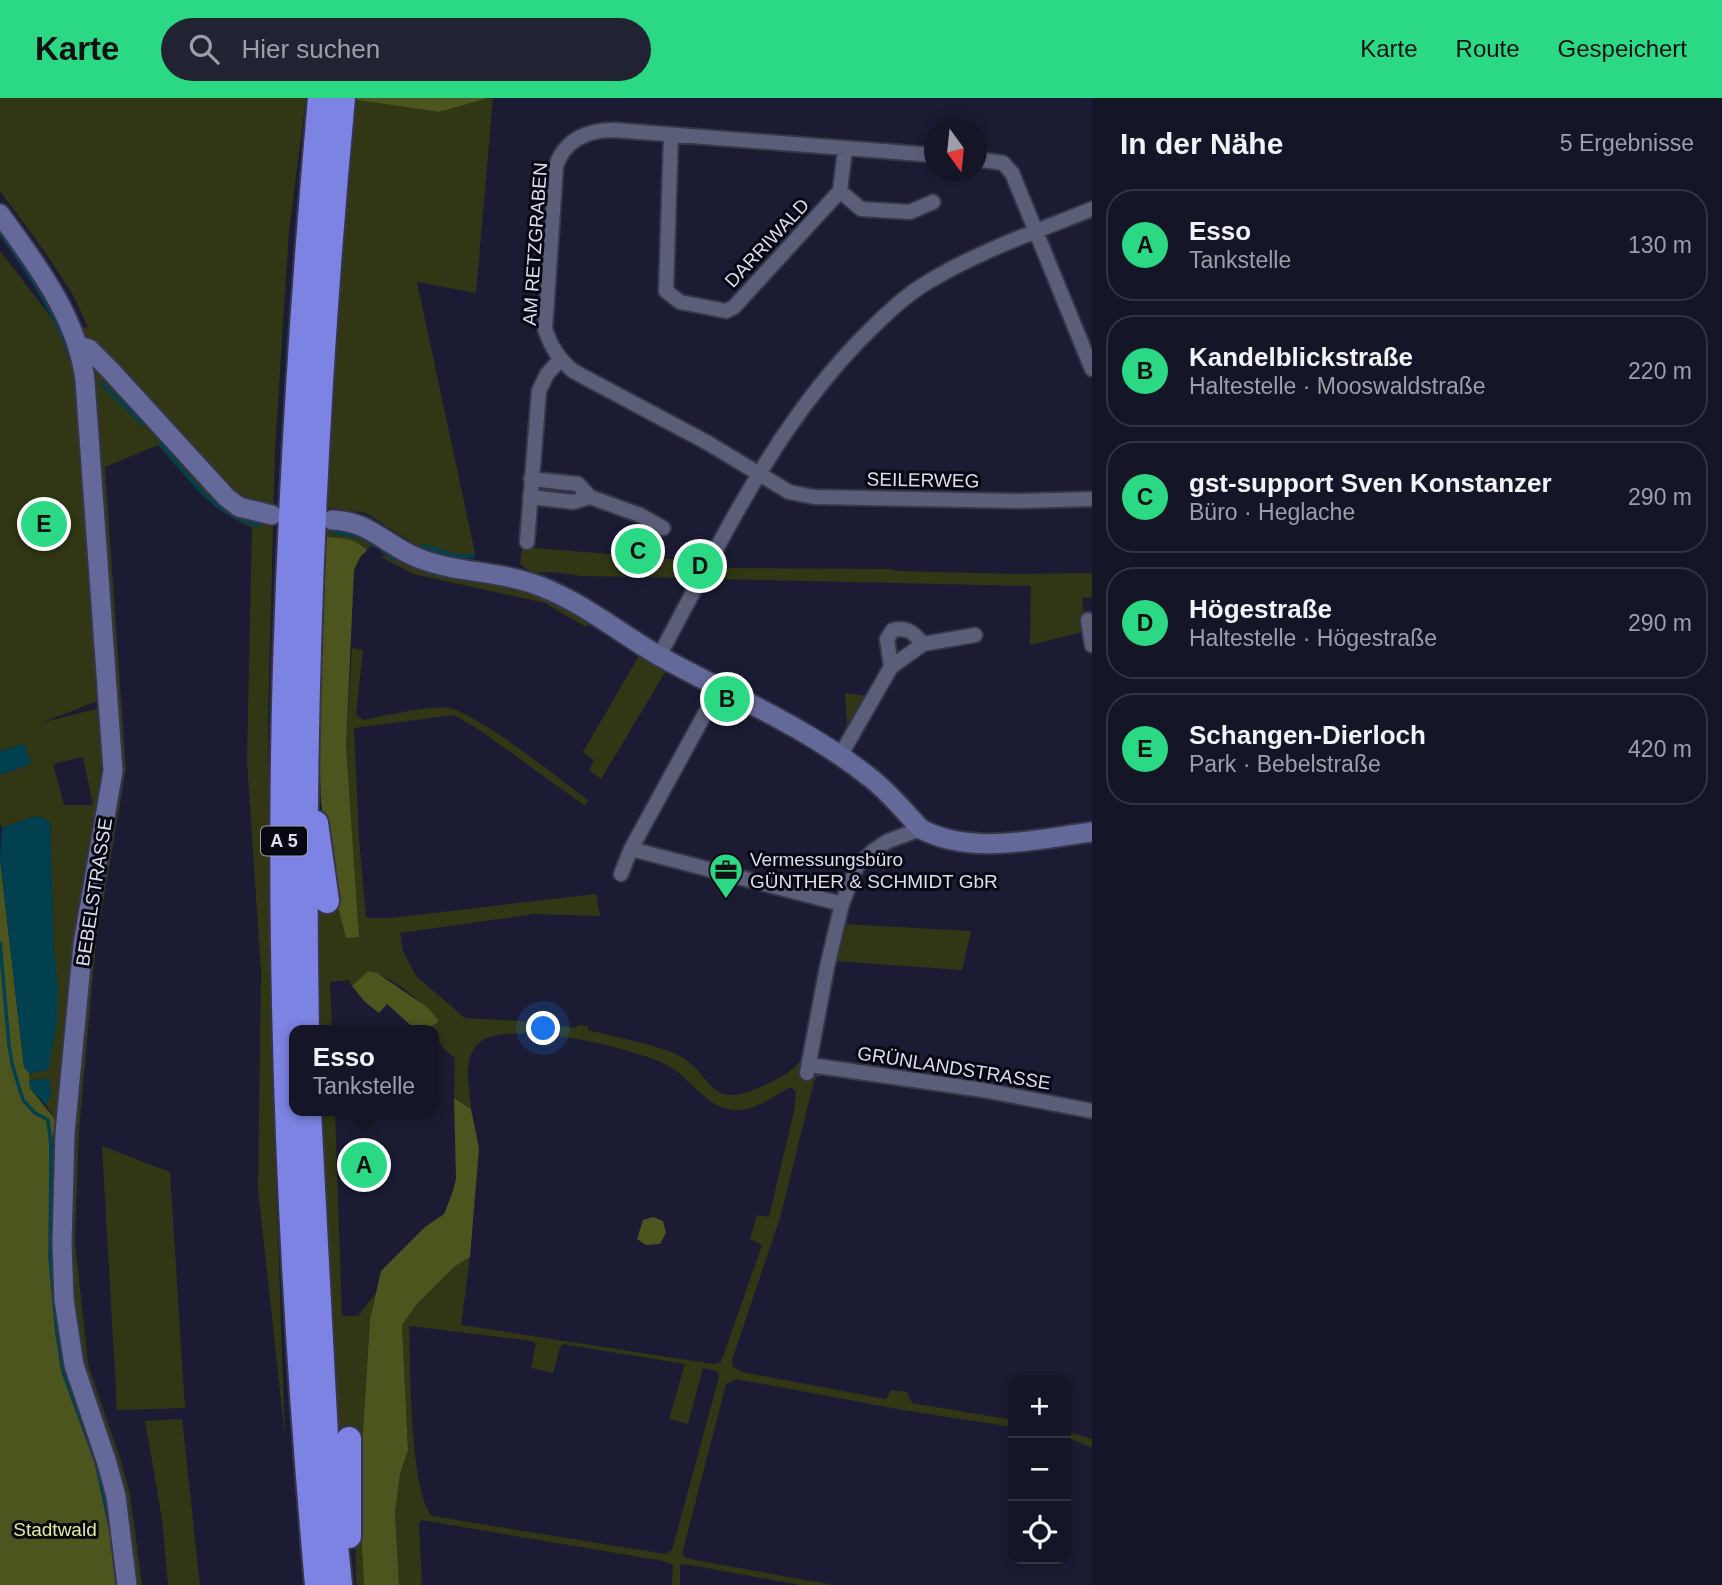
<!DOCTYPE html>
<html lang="de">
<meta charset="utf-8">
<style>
body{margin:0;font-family:Helvetica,sans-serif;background:#212232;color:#f1f3f6}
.controls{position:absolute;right:21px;bottom:21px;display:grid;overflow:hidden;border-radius:14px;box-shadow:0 4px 10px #0003}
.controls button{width:63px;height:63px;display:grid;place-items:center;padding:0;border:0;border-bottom:2px solid #333443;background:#141526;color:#f1f3f6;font:35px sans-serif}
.compass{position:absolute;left:924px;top:21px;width:63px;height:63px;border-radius:50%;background:#141526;box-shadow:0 4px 10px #0003;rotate:165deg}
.you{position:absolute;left:544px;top:931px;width:24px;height:24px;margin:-18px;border:5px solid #fff;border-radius:50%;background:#1a73e8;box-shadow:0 0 0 10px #1a73e833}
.badge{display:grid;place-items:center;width:46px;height:46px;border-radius:50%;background:#2bd884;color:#111;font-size:23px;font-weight:700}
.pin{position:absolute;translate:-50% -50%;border:4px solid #fff;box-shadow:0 2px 7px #0006}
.popup{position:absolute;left:289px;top:927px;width:150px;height:91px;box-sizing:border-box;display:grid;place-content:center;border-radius:14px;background:#141526;filter:drop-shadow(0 2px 5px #0005);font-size:23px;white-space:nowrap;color:#9d9fa7}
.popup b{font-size:26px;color:#f1f3f6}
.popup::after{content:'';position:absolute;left:50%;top:100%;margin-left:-14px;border:14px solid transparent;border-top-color:#141526}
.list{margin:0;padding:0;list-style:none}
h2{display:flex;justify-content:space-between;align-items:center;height:91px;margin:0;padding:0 28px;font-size:30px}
h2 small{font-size:23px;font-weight:400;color:#9d9fa7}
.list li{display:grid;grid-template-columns:46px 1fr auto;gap:21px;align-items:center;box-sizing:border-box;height:112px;margin:0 14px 14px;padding:0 14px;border:2px solid #333443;border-radius:28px}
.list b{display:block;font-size:26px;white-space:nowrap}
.list p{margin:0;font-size:23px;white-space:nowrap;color:#9d9fa7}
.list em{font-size:23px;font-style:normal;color:#9d9fa7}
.icon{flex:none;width:38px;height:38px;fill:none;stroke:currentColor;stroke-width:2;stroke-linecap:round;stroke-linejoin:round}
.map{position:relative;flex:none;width:1092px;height:1487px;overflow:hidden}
header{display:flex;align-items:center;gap:42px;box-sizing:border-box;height:98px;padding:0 35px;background:#2bd884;color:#111}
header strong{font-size:33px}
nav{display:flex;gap:38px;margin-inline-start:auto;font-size:24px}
.search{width:490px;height:63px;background:#212232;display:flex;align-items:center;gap:18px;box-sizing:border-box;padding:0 24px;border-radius:38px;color:#9d9fa7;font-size:26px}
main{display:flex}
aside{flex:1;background:#141526}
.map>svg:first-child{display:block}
</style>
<header>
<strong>Karte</strong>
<div class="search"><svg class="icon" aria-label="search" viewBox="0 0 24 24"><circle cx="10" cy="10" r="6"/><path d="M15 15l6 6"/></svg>Hier suchen</div>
<nav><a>Karte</a><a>Route</a><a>Gespeichert</a></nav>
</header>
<main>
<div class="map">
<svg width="1092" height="1487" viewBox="0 0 1092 1487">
<rect width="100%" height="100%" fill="#1b1c33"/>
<path fill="#313714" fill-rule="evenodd" d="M0 0H306L289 133 275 350 268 624 273 999 285 1340 258 1091 261 874 247 663 252 429C211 414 186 378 158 347L105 369 126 671 96 845 79 1033 75 1143 88 1266 121 1363 130 1396 142 1487H117L112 1436 96 1364 60 1268 49 1145 51 1048 52 1039 58 1025 46 1007 51 997 49 981 29 982V975L48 972 58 892 54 853 50 723 36 718 2 730 0 725V677L31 666 24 646 0 653V153L65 237 64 232 88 229 73 197 45 154 0 93ZM100 602 104 609 37 626H38ZM83 659 93 707H64L53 666Z
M488 0H493L476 195 417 184 475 455 474 460H457L434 454 416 447 366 415 326 409 342 129 357 2 439 14Z
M325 426 377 443 367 452 361 447 325 439Z
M522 449 696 463 687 480 582 478 553 474 533 475 520 466Z
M394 456 536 492 593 523 586 529 545 505 413 476 381 459Z
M723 468 730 470 889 471 898 473 1017 476 1092 475V499L1082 500 1086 533 1030 547 1031 488 716 481Z
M352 550 363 552 356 617 363 622C384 618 430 607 448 610 475 613 562 683 588 702L585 708 481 633 454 617 354 630 359 740 366 820H391L596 796 600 818 534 816 400 835 403 853 416 878 465 920 521 923 576 930 578 927 588 928V932C615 939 645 944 671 954 717 972 702 1017 765 987 781 980 797 971 806 955L832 870 818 957 824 964 1031 1004 825 975 819 977 814 983 780 1120 732 1262 733 1269 742 1274 886 1301 891 1292 907 1294 912 1305 1013 1322V1329L908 1313 736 1281 726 1286 682 1456 686 1460 695 1462 833 1487H800L685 1466 680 1467V1487H672L673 1467 663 1463 422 1422 419 1426 422 1487H399L395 1415 400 1376 408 1352 402 1227 417 1206 454 1169 470 1159 461 1227 714 1266 721 1264 762 1147 750 1141 757 1117 769 1119 794 1013 796 994 792 990H788C771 1000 750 1016 729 1011 701 1005 690 978 665 966 632 950 501 917 476 948 462 965 470 991 471 1011L454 1000 455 960C439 948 442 948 434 932L430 930 438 923C423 904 392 878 368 873L352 888 349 882 330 884 332 932H319L317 809 346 650ZM409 1228 533 1243 536 1246 531 1270 553 1275 560 1249 563 1246 685 1266 669 1321 688 1326 703 1270 718 1274 719 1279 672 1452 665 1456 432 1418C409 1391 411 1267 409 1228Z
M640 556 667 571 601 681 589 672 594 662 583 654Z
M845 595 865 598 847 627Z
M843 826 971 833 962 872 835 863Z
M321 1013H335L342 1218H358L375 1196 370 1221 359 1397 364 1487H356L354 1342 337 1328Z
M102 1048 170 1074 185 1310 117 1312Z
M182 1321 200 1487H168L162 1421 145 1323Z
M1066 1333 1092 1341V1350L1066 1339Z"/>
<path fill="#4d551e" d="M357 0H488L439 14 357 2Z
M325 439C342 440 354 440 367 452L360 459 354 472 346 649 359 839 346 840 337 804 321 704 319 650Z
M0 761 24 969 29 975 30 990 58 1025 52 1039 49 1145 60 1268 96 1364 112 1436 117 1487H0Z
M368 873 377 875 427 909 439 923 431 929 433 932H416L387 906 379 915 365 904 352 888Z
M454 1000 471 1011 479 1050 470 1159 454 1169 417 1206 402 1227 408 1352 400 1376 395 1415 399 1487H364L359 1397 370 1221 381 1173 425 1129 444 1116 452 1096 456 1081Z
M653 1119 663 1123 666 1135 660 1146 646 1147 637 1141 643 1122Z"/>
<path fill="#00404f" d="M24 646 31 666 0 677V653Z
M36 718 50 723 54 853 58 892 57 925 48 972 29 975 24 969 0 761 2 730Z
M49 981 51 997 46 1007 30 990 29 982Z"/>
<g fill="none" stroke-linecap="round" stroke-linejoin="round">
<path stroke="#00404f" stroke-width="3.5" d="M0 135C30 177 57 217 73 267
M101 285 143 326
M161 346C188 378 215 420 260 427
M333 434 363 440 374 448
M424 448 456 458H473
M383 454 394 461
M0 845 9 947 12 966 23 1002 35 1015 48 1022 51 1048 50 1160 57 1237 64 1277 96 1364 110 1429
M115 1464 117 1487"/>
<g stroke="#363649" stroke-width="18">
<path id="street" d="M671 37 666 193 680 204 726 213 734 209 840 93 845 51
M934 57 614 32C588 32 565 41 556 68L545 231C551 249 558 260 573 273L708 345 789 394 814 399 1019 403 1092 401
M976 61 1003 65 1012 75 1092 271
M840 93 861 111 910 114 933 104
M531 381 578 386 590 399
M530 399 573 404 590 399 640 417 663 430
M527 444 539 293 547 276 560 262
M1088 522 1092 547
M659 558C721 444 777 322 871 231 887 215 904 199 923 187 976 154 1035 134 1092 111
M891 569 887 541 893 532C908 529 914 535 923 546
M840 658 891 569 923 546 975 537
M631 751 842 806
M621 776 631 751 719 590
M810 967 983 992 1092 1013
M807 975 827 869 842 806 857 768 873 753 888 743 921 731"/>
</g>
<g stroke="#363649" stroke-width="23">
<path id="secondary" d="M0 116C36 166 78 220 85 283L113 673 83 846 65 1035 62 1145 64 1202 74 1267 107 1365 116 1398 127 1487
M78 248 89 251 110 272 226 399 239 409 272 417
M332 422C370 423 385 447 418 460 458 476 500 472 542 489 585 506 621 536 661 559 730 597 806 629 868 678 888 693 904 713 921 731 972 758 1037 741 1092 734"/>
</g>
<g stroke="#363649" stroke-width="28">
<path id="highway" d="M316 725 327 803
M307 932C301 621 314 310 343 0
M309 1013 327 1357 340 1487
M349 1438V1341
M317 1487C290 1182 276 874 285 568 291 378 303 189 320 0"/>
</g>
<use href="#street" stroke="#5b5e79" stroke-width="14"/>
<use href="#secondary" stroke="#656999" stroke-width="19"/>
<use href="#highway" stroke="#7d83e3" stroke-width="24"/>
</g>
<defs>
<g id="office-pin" transform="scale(1.75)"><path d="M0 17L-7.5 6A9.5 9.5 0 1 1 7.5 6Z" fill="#2bd884" stroke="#070812"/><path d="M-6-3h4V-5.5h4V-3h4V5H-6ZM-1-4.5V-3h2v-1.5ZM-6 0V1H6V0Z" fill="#111"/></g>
</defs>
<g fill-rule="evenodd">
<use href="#office-pin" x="726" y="772"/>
</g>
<g text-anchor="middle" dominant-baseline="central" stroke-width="6" stroke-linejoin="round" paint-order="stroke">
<rect fill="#070812" stroke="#9c9eac" stroke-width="2" x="261" y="728.5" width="46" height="29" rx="5"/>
<g font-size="18" font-weight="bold" fill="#dcdeee">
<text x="284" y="743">A 5</text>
</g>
<g font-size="19" fill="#dcdeee" stroke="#070812">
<text transform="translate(767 145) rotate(-47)">DARRIWALD</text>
<text transform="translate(535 146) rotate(-86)">AM RETZGRABEN</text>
<text transform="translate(923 382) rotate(1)">SEILERWEG</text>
<text transform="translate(94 794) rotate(-81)">BEBELSTRASSE</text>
<text transform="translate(954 970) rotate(9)">GRÜNLANDSTRASSE</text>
</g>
<g font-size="19" fill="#dcdeee" stroke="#070812" text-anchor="start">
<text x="750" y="761">Vermessungsbüro<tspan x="750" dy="22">GÜNTHER &amp; SCHMIDT GbR</tspan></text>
</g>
<g font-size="19" fill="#deee9a" stroke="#070812">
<text x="55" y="1431">Stadtwald</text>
</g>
</g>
</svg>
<div class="controls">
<button>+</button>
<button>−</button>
<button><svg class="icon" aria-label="locate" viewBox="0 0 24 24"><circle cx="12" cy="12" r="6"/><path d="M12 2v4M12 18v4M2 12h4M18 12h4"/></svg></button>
</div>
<svg class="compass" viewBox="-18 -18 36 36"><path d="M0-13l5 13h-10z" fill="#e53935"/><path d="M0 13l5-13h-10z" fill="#9d9fa7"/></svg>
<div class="you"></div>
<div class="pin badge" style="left:364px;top:1067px">A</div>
<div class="popup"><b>Esso</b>Tankstelle</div>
<div class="pin badge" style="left:727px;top:601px">B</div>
<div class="pin badge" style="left:638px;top:453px">C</div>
<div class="pin badge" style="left:700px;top:468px">D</div>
<div class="pin badge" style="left:44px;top:426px">E</div>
</div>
<aside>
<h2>In der Nähe<small>5 Ergebnisse</small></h2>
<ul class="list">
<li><span class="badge">A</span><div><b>Esso</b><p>Tankstelle</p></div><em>130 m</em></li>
<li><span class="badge">B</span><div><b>Kandelblickstraße</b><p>Haltestelle · Mooswaldstraße</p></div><em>220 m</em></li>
<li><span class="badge">C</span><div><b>gst-support Sven Konstanzer</b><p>Büro · Heglache</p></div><em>290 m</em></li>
<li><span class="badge">D</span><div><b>Högestraße</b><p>Haltestelle · Högestraße</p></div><em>290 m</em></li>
<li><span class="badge">E</span><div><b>Schangen-Dierloch</b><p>Park · Bebelstraße</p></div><em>420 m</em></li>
</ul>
</aside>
</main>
